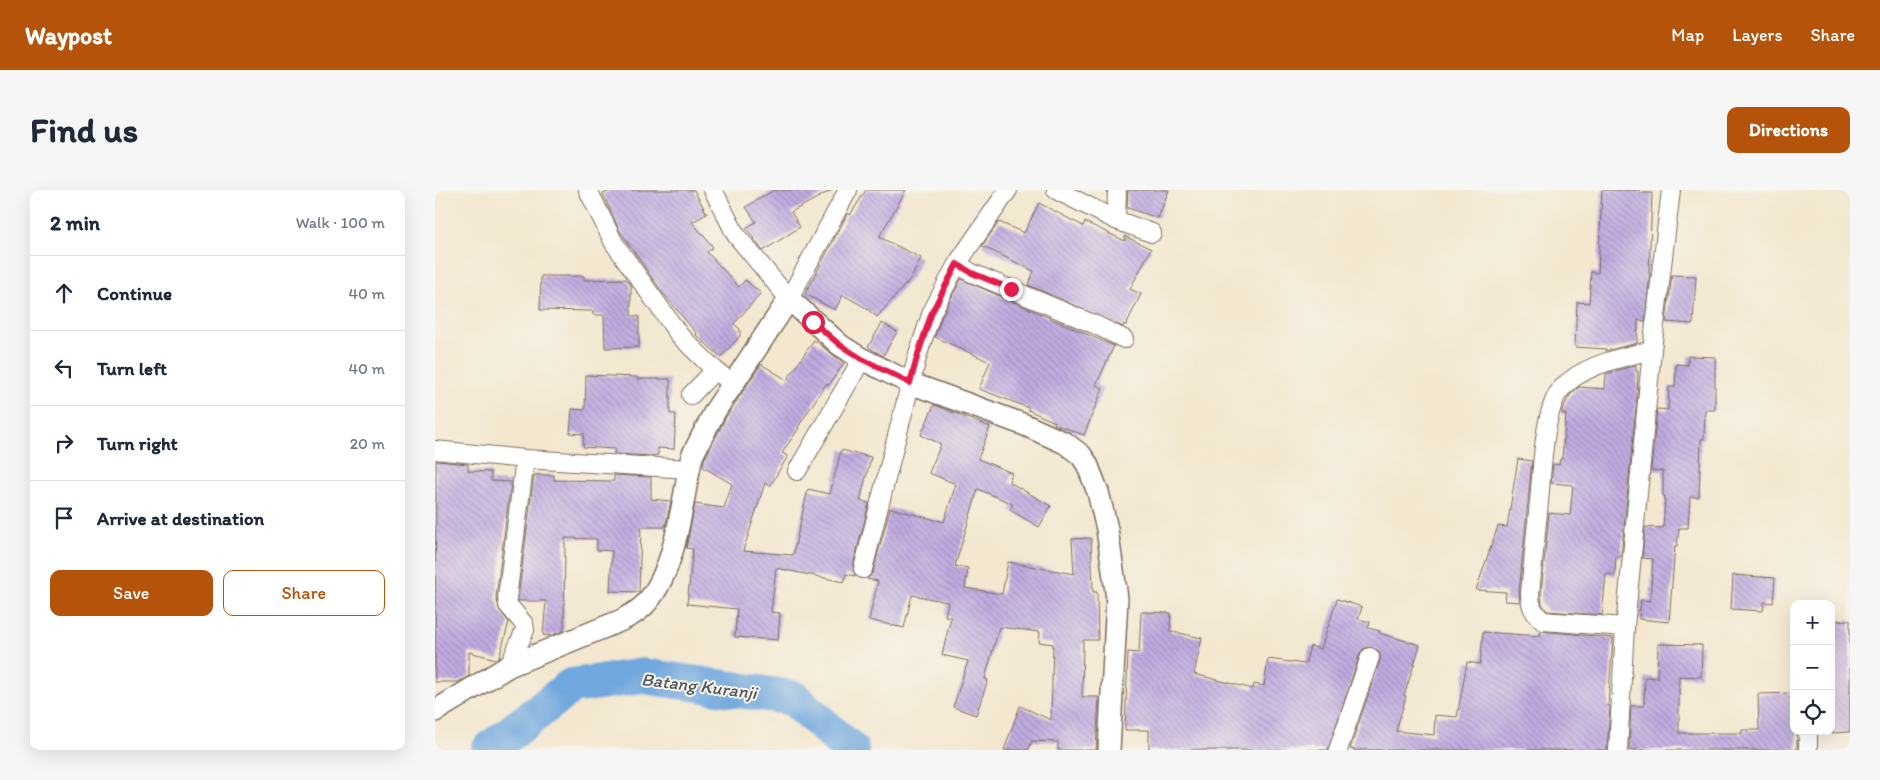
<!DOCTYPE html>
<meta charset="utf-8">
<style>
body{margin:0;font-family:Itim,sans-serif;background:#f6f6f7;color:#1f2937}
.controls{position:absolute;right:15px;bottom:15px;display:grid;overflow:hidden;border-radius:10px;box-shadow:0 5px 20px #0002}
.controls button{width:45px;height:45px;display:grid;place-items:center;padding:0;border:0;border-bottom:1px solid #e0e1e3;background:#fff;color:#1f2937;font:25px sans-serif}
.stop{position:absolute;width:15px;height:15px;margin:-11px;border:4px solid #e11d48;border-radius:50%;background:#fff}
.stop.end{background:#e11d48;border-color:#fff;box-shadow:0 1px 5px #0008}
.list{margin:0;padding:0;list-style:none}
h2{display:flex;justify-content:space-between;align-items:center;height:65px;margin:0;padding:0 20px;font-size:21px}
h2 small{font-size:16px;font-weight:400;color:#747a83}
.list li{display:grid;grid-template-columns:32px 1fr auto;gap:15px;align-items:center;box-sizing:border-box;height:75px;padding:0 20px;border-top:1px solid #e0e1e3}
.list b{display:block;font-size:19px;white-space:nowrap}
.list em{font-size:16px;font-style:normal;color:#747a83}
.actions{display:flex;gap:10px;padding:15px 20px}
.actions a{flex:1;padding:11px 0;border:1px solid #b45309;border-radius:10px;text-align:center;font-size:18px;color:#b45309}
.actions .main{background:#b45309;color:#fff}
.icon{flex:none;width:28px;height:28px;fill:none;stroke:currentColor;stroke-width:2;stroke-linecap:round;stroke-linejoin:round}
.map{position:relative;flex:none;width:1415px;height:560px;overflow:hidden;border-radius:10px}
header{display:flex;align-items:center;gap:30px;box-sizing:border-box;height:70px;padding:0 25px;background:#b45309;color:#fff}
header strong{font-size:24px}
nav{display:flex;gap:28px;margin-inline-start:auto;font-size:18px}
.intro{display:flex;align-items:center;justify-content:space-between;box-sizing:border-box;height:120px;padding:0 30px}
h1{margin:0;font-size:35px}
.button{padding:12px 22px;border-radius:10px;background:#b45309;color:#fff;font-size:18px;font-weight:700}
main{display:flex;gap:30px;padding:0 30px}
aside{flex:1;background:#fff;border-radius:10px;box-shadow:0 5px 20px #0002}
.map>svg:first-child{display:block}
</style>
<header>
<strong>Waypost</strong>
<nav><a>Map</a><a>Layers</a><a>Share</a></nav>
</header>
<div class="intro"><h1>Find us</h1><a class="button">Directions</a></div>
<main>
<aside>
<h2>2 min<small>Walk · 100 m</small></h2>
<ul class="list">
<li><svg class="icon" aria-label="ahead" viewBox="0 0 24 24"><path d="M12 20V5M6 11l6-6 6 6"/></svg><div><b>Continue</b></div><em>40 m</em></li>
<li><svg class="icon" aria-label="left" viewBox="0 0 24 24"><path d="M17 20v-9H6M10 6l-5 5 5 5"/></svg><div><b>Turn left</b></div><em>40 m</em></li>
<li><svg class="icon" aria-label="right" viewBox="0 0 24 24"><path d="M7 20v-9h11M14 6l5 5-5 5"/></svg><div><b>Turn right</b></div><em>20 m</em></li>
<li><svg class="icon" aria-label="arrive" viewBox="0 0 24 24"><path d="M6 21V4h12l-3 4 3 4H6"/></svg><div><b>Arrive at destination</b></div></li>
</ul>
<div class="actions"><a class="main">Save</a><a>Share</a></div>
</aside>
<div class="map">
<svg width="1415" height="560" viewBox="0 0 1415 560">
<defs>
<pattern id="building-back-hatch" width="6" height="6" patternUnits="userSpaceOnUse" patternTransform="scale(1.25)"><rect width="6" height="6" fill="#c1ace2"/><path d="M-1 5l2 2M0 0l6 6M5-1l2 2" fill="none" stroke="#9e8cb7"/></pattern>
</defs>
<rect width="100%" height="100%" fill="#f7f3e8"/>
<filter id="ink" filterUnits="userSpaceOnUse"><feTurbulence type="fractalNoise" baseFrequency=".02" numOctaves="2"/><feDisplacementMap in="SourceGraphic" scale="10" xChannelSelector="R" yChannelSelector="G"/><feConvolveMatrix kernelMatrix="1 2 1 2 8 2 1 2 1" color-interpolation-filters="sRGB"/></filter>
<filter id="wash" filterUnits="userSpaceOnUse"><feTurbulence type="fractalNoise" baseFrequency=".0096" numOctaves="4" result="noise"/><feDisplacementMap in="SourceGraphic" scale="20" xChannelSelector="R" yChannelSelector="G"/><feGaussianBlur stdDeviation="1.12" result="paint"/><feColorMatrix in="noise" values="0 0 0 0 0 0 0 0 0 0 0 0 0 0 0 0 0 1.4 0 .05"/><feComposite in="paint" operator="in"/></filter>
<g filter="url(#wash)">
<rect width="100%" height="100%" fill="#f3e7cf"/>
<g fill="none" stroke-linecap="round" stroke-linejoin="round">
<path stroke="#6fa7de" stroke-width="36" d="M54 560 136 496 208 486 358 508 416 560"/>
</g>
<g id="blocks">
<path fill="url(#building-back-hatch)" d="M177 0H259L272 24 257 32 278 57 272 62 304 97 310 90 326 103 299 134 305 139V146L286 167 261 145 262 144 227 102 184 40 168 4Z
M339 0H397L356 22 365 37 328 61 311 38 321 32 311 17Z
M431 0H471L444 47 486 68 477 87 442 127 428 116 408 105 400 120 370 104 413 23 415 25Z
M693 0H734L723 28 692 18Z
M1167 0H1205V3H1217L1214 83H1215L1210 131 1203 130 1202 153 1171 161V159L1140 157 1142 112 1154 113 1156 82 1163 83Z
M604 13 648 36 650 32 690 51V46L716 59 695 99 706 104 691 135 689 134 688 137 593 95 599 81 547 56 564 32 589 43Z
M1237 85 1261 86 1258 134 1231 132Z
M106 86H149V90L191 89 196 95V126H204V157L170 158 169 125H158V121L105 120Z
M526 89 679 156 661 195 668 198 649 245 619 234 620 232 593 220 594 218 544 199 555 172 500 147 507 126Z
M447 133 462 142 448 166 433 157Z
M379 150 409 173 394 195 391 194 363 237 364 238 347 263 353 266 335 296 330 293 308 361 358 365 373 299 395 304 406 260 436 267 425 311 434 313 418 376 420 386 411 384 409 392 341 378 336 422 345 423 343 450 300 447 302 419 252 414 258 359 251 358 260 314 289 318 297 294 268 277 269 270 291 227 326 174 352 190Z
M1253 166 1280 167V220H1270L1269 249H1266L1264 307H1255L1253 338H1244L1242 356H1240L1234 432 1204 429 1206 410 1215 411 1218 369 1207 368 1210 337 1228 338 1230 306H1228V281L1216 280 1222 219 1233 220 1234 197H1240L1241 174 1253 175Z
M1201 175V181H1203L1202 207 1186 367 1181 366 1180 385 1171 384 1167 425 1112 421 1107 414 1106 403 1114 323 1135 325 1138 295 1116 293 1118 274 1124 275 1125 269H1127L1131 224H1127V220L1135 205 1144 197 1170 199 1171 184Z
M151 185 202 187V189H235V224H241L239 259 223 258V265L216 266 179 264 180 259 148 257 149 244 135 243 137 219 150 220Z
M499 215 555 237 543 269 577 283 574 292 616 316 604 337 575 320 578 314 543 299 520 376 533 378 530 398 567 404 573 372 639 384 637 349 656 348 658 402H662L663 450H648L647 507H664L661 560H623V552L597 551 593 560H569L585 516 616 530 618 454 604 452 605 442 564 437 550 489 553 490 541 525 518 517 533 471 507 465 516 427 510 426 513 412 477 405 469 438 434 430 443 391 432 389 438 382 455 318 509 332 521 294 494 283 506 254 486 245Z
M1083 269 1097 271 1084 402 1085 412 1070 411 1071 402 1041 400 1063 336 1072 337Z
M1 271 33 274V281L56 282V291L76 292 61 407 65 421 74 432 64 468 61 469 34 462V486L23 492H0Z
M99 285H119V290L179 291V285L216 287V309L236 311 230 337H206L204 402 175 401 177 361 162 360V349L130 348 129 440 115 446 108 445 111 411H83V408Z
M1298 385 1340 388 1338 413 1329 412 1328 421 1296 419Z
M902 409 927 417 923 429 935 432 933 438 945 441 944 443 985 455 969 506H971L961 541 999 545 1000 525 1022 527 1032 472 1045 474 1048 442 1105 446 1106 441 1178 448 1173 516H1175L1172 560H920L915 559 945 470V465L943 460 933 457 928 459 925 464 893 560H714V540H690L693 462 704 463 706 422 736 423 735 441 767 448 759 484 818 499 819 494 829 496 833 469 870 474 875 456 886 459Z
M1415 430V542L1396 543V431Z
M1223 454 1267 455 1266 487 1244 486V543H1307V540H1324L1323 504 1359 503V541H1362V560H1194L1196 516H1209L1210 487 1222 488Z"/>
</g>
</g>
<g filter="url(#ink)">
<use href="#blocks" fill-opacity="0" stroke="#7b6c5c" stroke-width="1"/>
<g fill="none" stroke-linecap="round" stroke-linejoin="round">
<g stroke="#7b6c5c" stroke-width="20">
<path id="minor" d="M153 0 179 53 245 146 280 180 298 194
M278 0 301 45 354 109 413 0
M621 0 681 30 717 43
M681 30 682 0
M522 74 537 83 661 135 689 149
M256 205 280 180
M0 260 90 269
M362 281 427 169
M428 379 483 164 497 122 522 74 573 0
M1190 437 1108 431C1098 423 1095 415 1095 403 1098 372 1101 342 1104 312 1107 285 1108 217 1127 198 1149 174 1187 168 1217 160
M74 476 90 440 89 434 73 415 72 408 90 269 254 279
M1373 541V560
M903 560 935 467
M1183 560 1190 437 1217 160 1236 0"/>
</g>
<g stroke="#7b6c5c" stroke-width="24">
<path id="tertiary" d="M0 521 74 476 187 430C196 425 206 420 212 412 242 378 247 309 257 266L280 221 354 109 405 155 427 169 475 193 590 235 630 253 646 265 652 274 663 302 672 339 682 408 674 560"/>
</g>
<use href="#minor" stroke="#fff" stroke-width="18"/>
<use href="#tertiary" stroke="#fff" stroke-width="21"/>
</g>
</g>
<g fill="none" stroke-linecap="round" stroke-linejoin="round" filter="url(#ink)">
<path stroke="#e11d48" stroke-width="6" d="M378 132 405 155 427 169 475 193 483 164 497 122 522 74 537 83 576 99"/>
</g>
<g text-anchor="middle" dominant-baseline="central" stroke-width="4" stroke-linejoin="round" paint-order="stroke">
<g font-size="18" font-style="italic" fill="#4d5661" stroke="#f7f3e8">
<text transform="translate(264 496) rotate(7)">Batang Kuranji</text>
</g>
</g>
</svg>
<div class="controls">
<button>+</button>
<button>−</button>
<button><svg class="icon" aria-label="locate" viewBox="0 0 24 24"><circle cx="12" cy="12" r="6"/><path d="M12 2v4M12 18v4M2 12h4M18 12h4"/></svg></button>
</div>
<div class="stop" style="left:378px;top:132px"></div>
<div class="stop end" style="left:576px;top:99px"></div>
</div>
</main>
